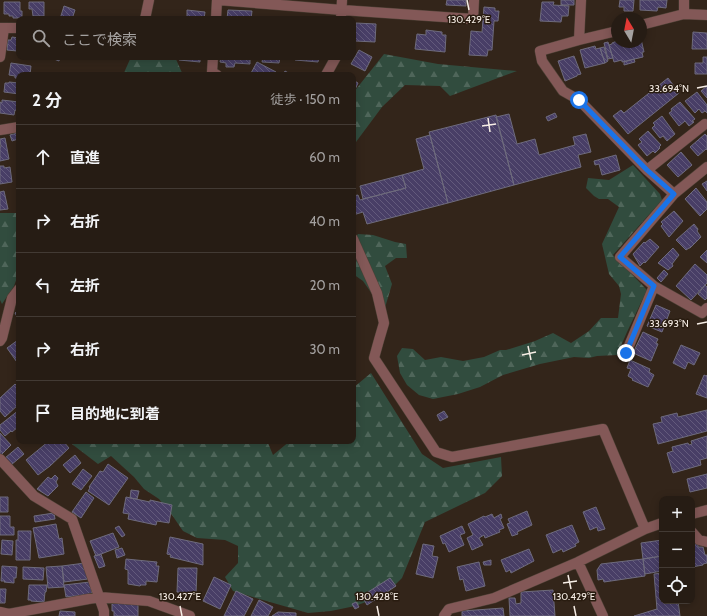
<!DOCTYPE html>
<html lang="ja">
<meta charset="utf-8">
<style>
body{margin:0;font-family:Cabin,"Noto Sans JP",sans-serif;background:#322922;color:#f1f3f6}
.controls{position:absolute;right:12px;bottom:12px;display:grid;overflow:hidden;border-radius:8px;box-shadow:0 2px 10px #0003}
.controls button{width:36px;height:36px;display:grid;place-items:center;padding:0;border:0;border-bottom:1px solid #423a34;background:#261c14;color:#f1f3f6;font:20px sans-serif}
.compass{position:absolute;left:611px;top:12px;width:36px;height:36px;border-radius:50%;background:#261c14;box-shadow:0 2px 10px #0003;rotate:350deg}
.stop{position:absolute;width:12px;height:12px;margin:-9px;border:3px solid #1a73e8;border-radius:50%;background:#fff}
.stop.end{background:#1a73e8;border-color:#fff;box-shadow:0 1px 4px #0008}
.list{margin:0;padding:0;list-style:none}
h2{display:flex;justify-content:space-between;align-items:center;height:52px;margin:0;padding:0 16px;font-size:17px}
h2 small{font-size:13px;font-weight:400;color:#a4a1a0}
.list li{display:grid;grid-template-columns:26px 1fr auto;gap:12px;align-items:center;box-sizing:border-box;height:64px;padding:0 16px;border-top:1px solid #423a34}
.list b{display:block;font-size:15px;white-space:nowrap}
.list em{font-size:13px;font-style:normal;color:#a4a1a0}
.icon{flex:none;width:22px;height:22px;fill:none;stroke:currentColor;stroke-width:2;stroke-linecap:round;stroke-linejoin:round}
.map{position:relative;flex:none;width:707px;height:616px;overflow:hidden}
.search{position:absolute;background:#261c14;box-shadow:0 2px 10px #0003;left:16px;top:16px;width:340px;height:44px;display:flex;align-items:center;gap:10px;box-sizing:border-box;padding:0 14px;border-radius:8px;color:#a4a1a0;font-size:15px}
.panel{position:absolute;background:#261c14;box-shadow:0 2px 10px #0003;left:16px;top:72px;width:340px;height:372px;border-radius:8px}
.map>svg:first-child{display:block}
</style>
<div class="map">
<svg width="707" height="616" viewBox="0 0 707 616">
<defs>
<pattern id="forest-firs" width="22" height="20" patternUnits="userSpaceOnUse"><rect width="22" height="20" fill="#314c3e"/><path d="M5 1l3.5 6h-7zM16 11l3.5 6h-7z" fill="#4f665a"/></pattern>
<pattern id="building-back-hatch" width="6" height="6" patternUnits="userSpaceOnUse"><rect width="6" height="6" fill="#483e66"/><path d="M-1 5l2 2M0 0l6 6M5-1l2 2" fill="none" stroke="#635a7c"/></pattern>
</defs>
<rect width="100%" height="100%" fill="#33251a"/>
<path fill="url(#forest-firs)" d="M384 54 438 64 517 71 450 96 440 86 405 85 382 107 353 146V93Z
M131 57H175L183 75H123Z
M633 165 660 194 662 200 613 255 647 290 627 332 617 355 597 356 589 358 574 357 540 364 503 375 480 387 458 394 433 399 419 395 407 385 400 373 397 356 402 348 413 349 425 360 441 357 463 361 484 357 500 350H506L535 341 553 333 571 343 589 331 601 318H618L621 294 619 286 609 274 602 244 619 207 608 199H599L594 196 586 188 588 178 609 180Z
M0 213H17L19 220V272L14 286 2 304 0 300Z
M358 234 373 235 395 242 406 244 407 258H396L385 266 392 284 384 311 363 281 353 274V254L354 253 353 241Z
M371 373 422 454 443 468 501 457 502 476 485 493 425 522 402 578 385 595 355 606 331 611 308 613 256 598 233 591 225 577 238 563V546L225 540 197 538 183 531 172 515 159 499 144 489 134 477 111 456 98 464 68 441H270L268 443 273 455 290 441H353V388Z"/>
<path fill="url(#building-back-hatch)" stroke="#6e6b7d" d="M447 0H466V6L446 5Z
M561 0H574V5H561Z
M620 0H634L633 11H624V7H619Z
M640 0H667L666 8 658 7 657 11 640 10Z
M4 2H20V11H22V18H13V16H9V14H4Z
M29 2H44V16H33L32 9H29Z
M542 2H554L553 5 569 6 568 16H562L561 22 540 21Z
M64 6 75 10 72 19H60Z
M484 7 495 8V11H499L498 21H494L492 50H488L487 56 469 55 471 31 482 32Z
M187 10 205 12 204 19H187Z
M228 10 252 11 251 19H227Z
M159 17 177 19H158Z
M356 23 376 24 375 42 355 41Z
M426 30 442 32V35H446L445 52 415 49 417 34 426 35Z
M693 32 707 33V49H692Z
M12 37 19 38 17 51 7 50 8 40H11Z
M641 39 644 52H642L643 57 622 62V60L614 62 609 45 612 44V43L617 41V42H641Z
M608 42 613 58 608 59 604 43Z
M595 46 596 49 600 48 605 63 585 68 580 50Z
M604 47 608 61 605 63 600 48Z
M359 50 372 57 365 71 351 64Z
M574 56 581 74 577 75V76L565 81 558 61Z
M49 57H60L59 61Z
M179 57H206L205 59 200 58V62L179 60Z
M221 57H250V64L235 63 234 67H226V63L220 62Z
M263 57H287V58H280L279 63 262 62Z
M295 57H319L318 62 295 60Z
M703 57H707V74H695V63H703Z
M634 59 635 62 624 65V62Z
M257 62 276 72 275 75H250Z
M11 63 31 66 30 75H19V78H15V76L9 75Z
M285 71 292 75H283Z
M668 78 679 93 628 134 613 116 621 110 624 113Z
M353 80 358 83 353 94Z
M9 82 19 83V94L4 92 5 83H9Z
M707 86V98L701 91Z
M697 92 707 105V113L705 111 702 113 699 109 695 113 685 101Z
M2 100 19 102V111L15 110 14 115 0 113V102L2 103Z
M680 102 695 119 692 121 694 122 689 126 685 121 679 126 669 113 672 111 671 109Z
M555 113 557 117 548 121 546 117Z
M509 114 517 144 535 139 539 155 575 145 573 137 586 134 591 152 578 155 581 167 514 185 496 117Z
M496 115 514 185 448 203 429 132Z
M662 116 675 134 667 141 663 136 660 138 652 128 655 125 653 123Z
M648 131 661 145 659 147 660 148 655 153 653 151 647 156 638 145 642 142 639 139Z
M17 133 18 139 12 141 10 135Z
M705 134 707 136V150L706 149 698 156 690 147Z
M430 135 448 203 367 224 363 212 353 215V196L358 195 360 200 406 188 402 175 424 169 416 139Z
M5 138 9 159 0 161V147H1L0 139Z
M681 152 692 165 678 177 667 165Z
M616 155 620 170 602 175 599 164 595 165 594 161Z
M0 166H4V168L10 167 12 182 0 184Z
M402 175 406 188 363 199 360 186Z
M707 181V191L702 184Z
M696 188 707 202V209L700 216 685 199Z
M4 191 8 209 0 210V192Z
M674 211 683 221 669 237 661 226 663 224 661 222Z
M694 224 698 229 697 231 701 237 690 248H689L686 250 676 240Z
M650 239 659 247 645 263 644 262 640 266 633 254 644 242 645 243Z
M673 248 679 255 672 264 673 266 668 270 658 263Z
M707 250V263L700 257Z
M695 264 707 275V283L691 300 676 286Z
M664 270 668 274 661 282 657 278Z
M705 285 707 287V298L705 300 698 294Z
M656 305 670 311 662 332 647 326Z
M19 310V320L15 313Z
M643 332 658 339 656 343 658 344 651 361 633 353Z
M18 340 19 341V365L7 348Z
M681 345 700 353 694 365 688 362 685 369 673 363Z
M630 360 650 369 649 372 654 375 648 387 632 380 633 379 628 376 631 369 627 368Z
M704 375 706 376 707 375V398L696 394Z
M15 384 19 388V404L5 417 0 411V398Z
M19 410V428L18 427 12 432 11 431 5 436 0 430V425Z
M707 410V431L658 444 653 424 662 422 661 417 677 413 678 417Z
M444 411 448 417 440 421 437 415Z
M0 433 11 445 1 455 0 454Z
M707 436V458L700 460 701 465 673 473 667 453 673 451 672 447 688 443 689 445 692 444 691 441Z
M49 441H63L69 448 50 466 38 475 26 460Z
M18 447 24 454 11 465 5 458Z
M75 455 81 463 70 473 63 465Z
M108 464 128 478 109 505 88 491 90 488 89 487 100 471 103 472Z
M83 469 92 476 81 490 72 484Z
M707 474V488L690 492 687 479Z
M55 475 58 478 56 482 58 486 48 496 37 489 48 477 51 479Z
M131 490 139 491 137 499 130 498Z
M86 492 94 498 81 518 72 512Z
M0 497H8V512H0Z
M126 497 150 502V500L172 505 169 523 157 521 156 525 128 519 129 514 123 513Z
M596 507 605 529 598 531 597 527 590 530 583 512Z
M527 511 532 525 517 532 518 534 512 536 507 524 510 523 508 519Z
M54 513 55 519 35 522 34 516Z
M492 514 494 518 501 514 502 518 500 519 504 528 499 530 500 532 485 538 484 535 479 538 483 545 472 550 467 538 473 535 468 524 484 516 485 517Z
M0 516H10V527H14V535H0Z
M56 524 59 539 62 538 64 554 39 558 33 528Z
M572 525 579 542 575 544 576 546 563 552 562 549 553 553 546 535Z
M119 526 125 535 122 537 115 528Z
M462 526 465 533 460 535 464 545 449 552 445 543 443 544 440 536Z
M18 531H31L30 560H16V540H18Z
M113 533 119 547 96 556 90 541Z
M170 537 203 544V565L170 557 171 555 167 554Z
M2 540 13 541 12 555 1 554Z
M662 540V556L643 559 641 543Z
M423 544 434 546 432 556 438 557 433 578 416 574Z
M692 544H698V547H703L705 555H707V563L703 564V565L692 567Z
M122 548 125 555 117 558 115 550Z
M529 549 534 561 511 573 510 570 506 572 501 560Z
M101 554 105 566 99 568 94 556Z
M662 556V571L645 574 643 559Z
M126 559 157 562 156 566H159L157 582 146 581V585H141L140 586 128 584V570L125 569Z
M643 559 645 576 604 582 603 579 598 580 597 570 601 564Z
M491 560V565H484L483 562Z
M479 562 485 586 466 591 463 579 460 580 457 567Z
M85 563 88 579 64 582 62 566Z
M2 566 17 567 16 578H14V583L4 582 5 581H1Z
M62 566 64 587 48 588 46 567Z
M23 567 44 568 43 580 23 579Z
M178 568H197L196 593 177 592Z
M662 573V601H678L680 616H634L657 609 654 574Z
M214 577 231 585 220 609 203 601Z
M390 578 396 586 367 605 362 596Z
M90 582 92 594 66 597 64 585Z
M29 585H47L46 592H45L44 602 31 601V600H28Z
M0 589H6L5 603H0Z
M553 590 555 616H510L509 598H515L516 604 521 603V592Z
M236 591 253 599 244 616H224Z
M259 600 273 607 268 616H251Z
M112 602 138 603V616H114V611H112Z
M356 602 359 607 355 609 352 604Z
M503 608 504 616H462V611Z
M60 611 75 612V616H59Z
M278 612 296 613V616H272Z"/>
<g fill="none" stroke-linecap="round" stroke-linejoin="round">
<g stroke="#4e4136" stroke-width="11">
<path id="minor" d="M218 0 342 10 473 19 474 0
M684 14V0
M145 19 149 0
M216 19 217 0
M341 19 342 0
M641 25 684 14 707 15
M0 28H19
M617 31 579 40 540 51 542 61 563 91 579 100 647 170 674 194 620 257 654 286 702 313 707 308
M579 40 581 0
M0 57 4 28
M213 57 212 72 217 75
M326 75 336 57
M0 130 19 127
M647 170 705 124
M674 194 707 167
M353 239 377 293 384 323 379 340 374 358 436 452 452 457 603 429 645 529
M0 341 2 338 12 298 19 289
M626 353 654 286
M0 459 34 496 72 519 104 611V616
M692 514 707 510
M692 532 699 540 707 542
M578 562 603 616
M0 612 9 614 99 597 149 601 190 616
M444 616 449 609 494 598 578 562 645 529 662 523"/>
</g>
<use href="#minor" stroke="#835857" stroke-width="10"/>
</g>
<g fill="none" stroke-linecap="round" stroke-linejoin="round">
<path stroke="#1a73e8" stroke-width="5" d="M579 100 647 170 674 194 620 257 654 286 626 353"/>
</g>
<path fill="none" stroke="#f6ede5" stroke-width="1.5" d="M467 0 469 10M697 88 707 86M488 118 490 132M482 126 496 124M697 324 707 322M528 346 531 360M522 355 536 352M568 575 571 589M563 583 577 581M180 606 182 616M377 606 379 616M574 606 576 616"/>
<g font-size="10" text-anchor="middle" fill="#f6ede5" stroke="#291c10" stroke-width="3" stroke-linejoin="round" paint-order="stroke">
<text x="469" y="23">130.429°E</text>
<text x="669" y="92">33.694°N</text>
<text x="669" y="327">33.693°N</text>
<text x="180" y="600">130.427°E</text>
<text x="377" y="600">130.428°E</text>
<text x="574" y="600">130.429°E</text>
</g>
</svg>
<div class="controls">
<button>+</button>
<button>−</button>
<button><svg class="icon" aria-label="locate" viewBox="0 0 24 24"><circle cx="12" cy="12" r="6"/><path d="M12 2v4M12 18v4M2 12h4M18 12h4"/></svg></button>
</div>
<svg class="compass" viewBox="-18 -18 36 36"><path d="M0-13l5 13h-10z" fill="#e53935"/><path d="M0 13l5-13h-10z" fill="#a4a1a0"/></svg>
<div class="stop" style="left:579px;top:100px"></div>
<div class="stop end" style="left:626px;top:353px"></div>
<div class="search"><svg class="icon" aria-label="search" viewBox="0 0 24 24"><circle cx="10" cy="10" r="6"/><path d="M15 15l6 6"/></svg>ここで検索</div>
<section class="panel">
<h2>2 分<small>徒歩 · 150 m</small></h2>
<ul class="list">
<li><svg class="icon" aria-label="ahead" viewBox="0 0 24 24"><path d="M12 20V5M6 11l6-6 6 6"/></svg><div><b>直進</b></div><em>60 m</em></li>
<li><svg class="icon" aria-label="right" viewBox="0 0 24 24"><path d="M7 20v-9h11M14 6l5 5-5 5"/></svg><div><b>右折</b></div><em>40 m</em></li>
<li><svg class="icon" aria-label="left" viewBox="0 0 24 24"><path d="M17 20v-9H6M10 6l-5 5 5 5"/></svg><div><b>左折</b></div><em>20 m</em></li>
<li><svg class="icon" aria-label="right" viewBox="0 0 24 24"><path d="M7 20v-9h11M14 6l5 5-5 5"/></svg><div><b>右折</b></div><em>30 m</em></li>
<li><svg class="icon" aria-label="arrive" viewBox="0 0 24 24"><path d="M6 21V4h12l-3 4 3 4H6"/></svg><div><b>目的地に到着</b></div></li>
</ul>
</section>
</div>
